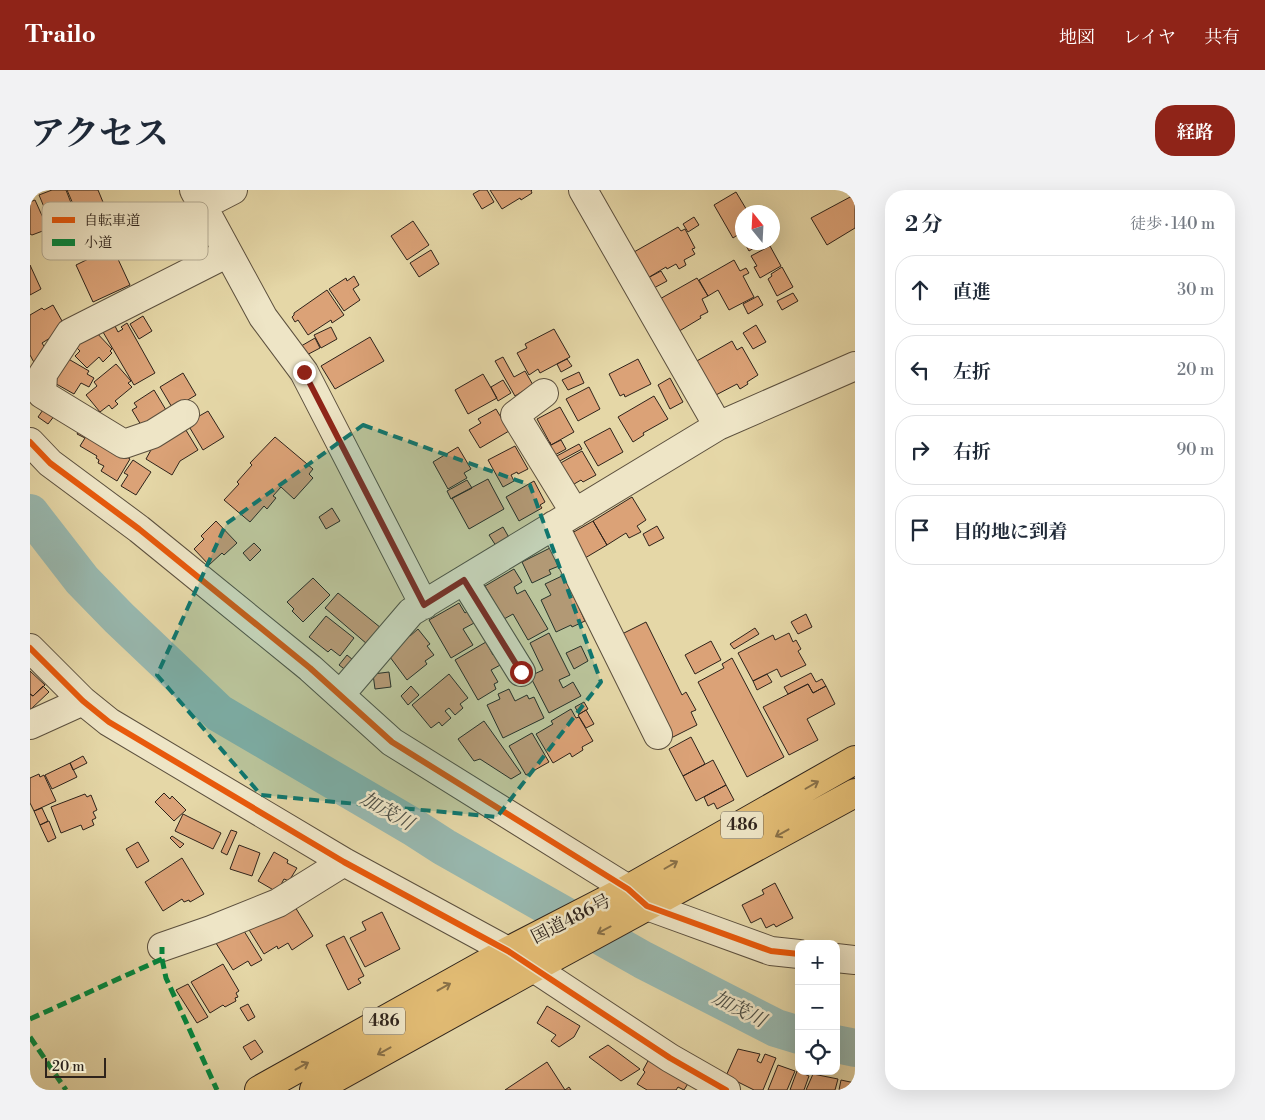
<!DOCTYPE html>
<html lang="ja">
<meta charset="utf-8">
<style>
body{margin:0;font-family:"Libre Bodoni","Noto Serif JP",serif;background:#f2f2f3;color:#1f2937}
.controls{position:absolute;right:15px;bottom:15px;display:grid;overflow:hidden;border-radius:10px;box-shadow:0 5px 20px #0002}
.controls button{width:45px;height:45px;display:grid;place-items:center;padding:0;border:0;border-bottom:1px solid #e0e1e3;background:#fff;color:#1f2937;font:25px sans-serif}
.compass{position:absolute;left:705px;top:15px;width:45px;height:45px;border-radius:50%;background:#fff;box-shadow:0 5px 20px #0002;rotate:342deg}
.scale{position:absolute;left:15px;bottom:12px;width:61px;box-sizing:border-box;padding-left:5px;border:2px solid #2e231b;border-top:0;font-size:14px;line-height:18px;white-space:nowrap;color:#2e231b;-webkit-text-stroke:4px #eee5c6;paint-order:stroke}
.stop{position:absolute;width:15px;height:15px;margin:-11px;border:4px solid #8f2418;border-radius:50%;background:#fff}
.stop.end{background:#8f2418;border-color:#fff;box-shadow:0 1px 5px #0008}
.list{margin:0;padding:0;list-style:none}
h2{display:flex;justify-content:space-between;align-items:center;height:65px;margin:0;padding:0 20px;font-size:21px}
h2 small{font-size:16px;font-weight:400;color:#747a83}
.list li{display:grid;grid-template-columns:32px 1fr auto;gap:15px;align-items:center;box-sizing:border-box;height:70px;margin:0 10px 10px;padding:0 10px;border:1px solid #e0e1e3;border-radius:20px}
.list b{display:block;font-size:19px;white-space:nowrap}
.list em{font-size:16px;font-style:normal;color:#747a83}
.icon{flex:none;width:28px;height:28px;fill:none;stroke:currentColor;stroke-width:2;stroke-linecap:round;stroke-linejoin:round}
.map{position:relative;flex:none;width:825px;height:900px;overflow:hidden;border-radius:20px}
header{display:flex;align-items:center;gap:30px;box-sizing:border-box;height:70px;padding:0 25px;background:#8f2418;color:#fff}
header strong{font-size:24px}
nav{display:flex;gap:28px;margin-inline-start:auto;font-size:18px}
.intro{display:flex;align-items:center;justify-content:space-between;box-sizing:border-box;height:120px;padding:0 30px}
h1{margin:0;font-size:35px}
.button{padding:12px 22px;border-radius:20px;background:#8f2418;color:#fff;font-size:18px;font-weight:700}
main{display:flex;gap:30px;padding:0 30px}
aside{flex:1;background:#fff;border-radius:20px;box-shadow:0 5px 20px #0002}
.map>svg:first-child{display:block}
</style>
<header>
<strong>Trailo</strong>
<nav><a>地図</a><a>レイヤ</a><a>共有</a></nav>
</header>
<div class="intro"><h1>アクセス</h1><a class="button">経路</a></div>
<main>
<div class="map">
<svg width="825" height="900" viewBox="0 0 825 900">
<rect width="100%" height="100%" fill="#e5d7a7"/>
<filter id="stains"><feTurbulence type="fractalNoise" baseFrequency=".004" numOctaves="4"/><feColorMatrix values="0 0 0 0 .2 0 0 0 0 .09 0 0 0 0 .02 0 0 0 .5 -.17"/></filter>
<radialGradient id="worn" r=".72"><stop offset=".6" stop-color="#630" stop-opacity="0"/><stop offset="1" stop-color="#630" stop-opacity=".3"/></radialGradient>
<g fill="none" stroke-linecap="round" stroke-linejoin="round">
<path stroke="#98b8af" stroke-width="38" d="M0 323 52 390 89 428 189 523 383 637 414 657 613 770 746 838 769 845
M806 854 825 858"/>
</g>
<path fill="#dba277" stroke="#2e231b" d="M22 0H36L43 18 19 29 9 5Z
M37 0H68L75 17 49 28Z
M450 0H457L464 12 452 19 443 4Z
M460 0H502L501 1 502 3 491 10 490 8 472 19Z
M706 2 718 22H712V42L703 48 684 15Z
M822 6 825 11V38L797 55 781 28Z
M5 10 18 39 2 45 0 44V12Z
M664 27 669 35 658 42 653 34Z
M383 31 399 55 377 70 361 46Z
M648 37 651 41 655 39 665 58 662 59 665 64 654 70 656 75 649 79 646 74 637 79 636 77 616 89 604 62Z
M714 52H730L731 54 719 61Z
M91 53 95 63 87 67 100 95 63 112 46 75Z
M740 56 751 76 730 88 724 77 727 76 721 66Z
M401 60 409 74 389 87 380 73Z
M704 70 710 81 716 78 719 83 713 86 724 107 699 120 688 100 678 106 669 90Z
M0 75 11 99 0 105Z
M752 77 763 97 747 106 738 89 742 86 741 84Z
M631 81 637 91 622 99 616 89Z
M324 86 329 95 323 99 330 110 314 121 299 99 316 88 317 91Z
M667 88 678 106 672 109 678 122 670 126 671 128 646 143 628 110Z
M297 100 314 125 302 133 301 130 278 145 268 130 265 132 262 127 264 125V123Z
M763 103 768 111 752 120 747 111Z
M728 106 733 115 718 124 713 114Z
M23 115 36 138 12 153 17 161 7 178 0 165V125L12 118 14 120Z
M113 126 122 141 109 149 100 134Z
M97 133 125 183 104 195 73 142 85 136 88 142 93 139 91 137Z
M726 135 736 152 723 159 713 143Z
M301 137 307 149 291 158 284 145Z
M63 139 82 159 80 161 82 163 73 172 69 167 57 178 45 166 50 161 43 154Z
M524 139 540 167 510 183 508 179 499 185 487 163 497 158 495 154Z
M340 147 354 171 305 199 291 176Z
M285 148 290 158 271 168 266 159Z
M702 151 707 160 712 157 728 185 717 192 718 194 710 199 707 194 684 206 665 172Z
M35 167 59 181 57 184 64 188 59 197 51 193 44 204 21 191Z
M473 167 484 187 495 181 503 195 485 206 465 171Z
M537 169 542 176 531 182 527 174Z
M608 169 621 194 595 207 594 204 590 206 579 184Z
M86 174 101 191 98 193 102 197 85 211 88 214 82 219 79 215 70 222 56 205 67 196 64 192Z
M549 182 554 193 538 200 532 190Z
M153 183 166 205 143 219 130 197Z
M453 184 467 208 438 224 425 200Z
M640 188 653 212 640 219 628 195Z
M473 190 481 203 468 211 461 197Z
M559 197 570 219 548 231 536 209Z
M124 200 136 220 111 235 102 220 107 217 104 213Z
M624 206 638 229 613 243 614 245 603 252 588 227Z
M15 217 25 225 18 234 8 227Z
M530 217 544 242 521 255 507 229Z
M466 219 479 241 450 258 439 240 451 233 448 229Z
M178 221 194 247 173 260 157 233Z
M51 237 100 269 87 291 71 281 74 276 68 273 69 270 66 268 67 266 50 256 55 248 47 244Z
M154 237 168 260 150 271 142 285 116 269 127 249Z
M580 238 593 262 568 276 554 252Z
M245 247 283 279 279 284 283 288 264 309 251 297 243 306 246 308 237 319 234 316 220 332 194 310 209 294 207 292 222 275 220 273Z
M531 250 536 259 523 266 516 254 520 252 521 255Z
M549 254 552 259 526 273 523 268Z
M485 256 498 279 488 284 487 282 481 285 484 291 473 297 458 270Z
M428 257 441 279 434 283 437 288 418 299 403 272Z
M552 261 566 285 553 292 551 290 539 297 527 275Z
M103 270 121 282 106 305 91 296 98 285 94 283Z
M458 289 474 319 439 339 422 308Z
M437 290 442 298 421 309 417 301Z
M504 291 515 312 510 315 512 318 489 331 476 307Z
M602 307 616 330 607 336 611 342 599 348 596 343 577 355 563 331Z
M302 318 310 331 296 339 289 327Z
M186 331 207 353 194 365 192 363 179 375 164 359 174 349 171 346Z
M563 331 577 355 550 371 535 347Z
M627 336 634 348 619 356 613 344Z
M473 337 481 351 468 359 459 345Z
M224 353 231 360 220 371 213 363Z
M520 358 529 376 519 380 521 384 502 393 492 372Z
M484 379 492 392 484 397 487 404 495 400 518 439 498 450 483 424 474 429 455 396Z
M534 385 555 431 542 437 541 435 526 442 511 410 521 405 515 394Z
M283 388 300 405 273 432 262 421 264 419 257 412Z
M308 403 351 438 337 454 295 418Z
M429 413 435 423 439 420 446 432 433 439 443 455 421 468 399 430Z
M776 424 782 437 768 444 761 432Z
M296 426 324 448 310 466 301 459 298 462 279 447Z
M616 432 652 505 656 502 666 520 661 522 667 535 639 549 588 446Z
M725 438 729 444 704 459 700 454Z
M388 439 400 454 397 456 404 465 395 471 397 474 377 490 357 463 378 444 380 446Z
M519 443 540 485 529 490 533 498 543 492 551 506 519 523 500 486 513 480 500 453Z
M759 443 763 452 766 450 771 459 768 461 776 475 751 487 747 479 723 491 708 463 743 445 745 450Z
M681 451 691 470 665 484 655 465Z
M456 452 463 465 468 462 474 473 461 480 468 492 464 494 466 499 448 510 425 470Z
M551 456 558 471 544 479 536 463Z
M317 465 328 474 321 484 309 475Z
M702 468 754 567 717 587 668 492 694 478 692 474Z
M0 481 15 495 3 506 0 504Z
M359 482 361 497 345 499 343 484Z
M781 483 786 492 792 489 796 496 783 503 778 494 758 504 754 497Z
M419 484 438 508 430 514 433 518 425 525 419 518 415 521 421 528 412 536 409 532 401 538 382 515Z
M737 484 742 492 727 500 723 491Z
M778 494 783 503 796 496 805 514 777 529 788 550 759 565 733 517Z
M13 496 19 502 0 520V504L3 506Z
M381 496 389 505 378 515 371 506Z
M479 499 485 511 497 505 499 509 504 507 514 528 473 548 457 515 470 509 468 504Z
M554 512 558 519 549 524 545 517Z
M541 519 546 528 549 527 563 551 552 557 553 560 542 567 540 563 523 573 506 544 523 534 521 531Z
M556 520 564 534 556 538 548 525Z
M454 531 491 583 481 589 450 569 444 571 428 549Z
M502 543 519 572 496 585 479 556Z
M661 547 675 574 653 586 639 559Z
M53 566 57 573 43 580 40 573Z
M683 570 696 595 666 611 653 586Z
M40 573 47 587 22 599 15 585Z
M9 584 10 587 14 585 26 611 4 621 0 613V588Z
M696 595 704 610 687 619 684 613 678 616 674 607Z
M134 603 140 609 142 606 156 620 144 631 125 612Z
M55 604 57 607 61 605 67 620 63 622 66 628 62 630 64 635 53 640 51 635 31 643 21 617Z
M12 618 18 631 10 635 4 621Z
M153 624 191 643 183 659 145 641Z
M19 631 26 648 18 652 10 635Z
M201 640 207 642 197 665 191 662Z
M142 646 154 654 150 658 140 648Z
M108 652 119 671 107 678 96 659Z
M209 655 230 663 222 686 200 679Z
M244 662 258 670 257 673 267 678 259 691 254 689 247 702 228 691Z
M152 668 174 704 160 712 159 710 154 712 152 709 133 721 115 692Z
M745 693 763 728 746 737 744 734 736 738 731 728 721 733 712 715 734 704 732 700Z
M262 712 283 746 262 760 258 753 248 759 247 756 234 764 216 735Z
M352 722 370 759 335 777 320 748 336 740 332 732Z
M209 733 232 770 221 776 218 771 203 780 184 750Z
M314 746 334 786 328 789 331 793 318 800 296 755Z
M193 774 209 801 206 803 208 807 205 808 206 811 195 817 193 815 180 823 161 792Z
M158 794 178 827 167 833 146 800Z
M218 814 225 827 218 831 210 818Z
M517 816 550 836 544 847 529 857 521 851 526 845 507 833Z
M225 850 233 862 221 870 213 857Z
M578 855 610 879 591 891 559 867Z
M708 859 730 864 727 871 731 873 735 864 746 868 733 900H724L696 886Z
M619 869 659 892 654 900 648 897 646 900H617L607 894 615 882 613 880Z
M517 872 535 900 539 897 541 900H475Z
M748 875 765 881 757 900H738Z
M767 881 779 886 774 900H760Z
M783 884 808 889 805 900H776Z
M811 890 825 893 823 900H809Z"/>
<g fill="none" stroke-linecap="round" stroke-linejoin="round">
<g stroke="#5c503e" stroke-width="30">
<path id="minor" d="M164 0 233 127 274 182 394 415
M553 0 688 236
M172 16 203 0
M514 203 485 225 545 323
M155 224 123 244 94 254 12 204 13 184 40 143 198 63
M0 252 20 273 109 339 280 478 362 552 598 699 617 716 741 761 769 764
M524 335 628 545
M434 390 491 482
M0 458 53 511 79 532 314 672 478 761 640 868 696 900
M310 505 381 422 688 236 825 176
M0 535 53 511
M132 757 181 740 248 713 314 672
M806 768 825 770"/>
</g>
<g stroke="#2e231b" stroke-width="30">
<path id="highway" d="M229 900 478 761 598 699 825 570
M284 900 504 778 825 603"/>
</g>
<use href="#minor" stroke="#eee5c6" stroke-width="28"/>
<use href="#highway" stroke="#e2bc74" stroke-width="28"/>
<path stroke="#00873e" stroke-width="5" stroke-dasharray="10 5" stroke-linecap="butt" d="M132 769 136 788 187 900
M0 829 132 769V757
M0 847 36 900"/>
<g stroke="#eee5c6" stroke-width="9">
<path id="cycleway" d="M0 252 20 273 109 339 280 478 362 552 598 699 617 716 741 761 769 764
M0 458 53 511 79 532 314 672 478 761 640 868 696 900"/>
</g>
<use href="#cycleway" stroke="#e8590c" stroke-width="6"/>
</g>
<defs><path id="oneway-shaft" d="M-6 0H5M1.5-3L5.5 0L1.5 3" fill="none" stroke-width="1.6" stroke-linecap="round" stroke-linejoin="round" transform="scale(1.25)"/></defs>
<g stroke="#887048">
<use href="#oneway-shaft" transform="translate(782 595) rotate(-30)"/>
<use href="#oneway-shaft" transform="translate(752 643) rotate(151)"/>
<use href="#oneway-shaft" transform="translate(641 675) rotate(-30)"/>
<use href="#oneway-shaft" transform="translate(574 740) rotate(152)"/>
<use href="#oneway-shaft" transform="translate(414 797) rotate(-29)"/>
<use href="#oneway-shaft" transform="translate(354 861) rotate(151)"/>
<use href="#oneway-shaft" transform="translate(272 876) rotate(-29)"/>
</g>
<g fill="none" stroke-linecap="round" stroke-linejoin="round">
<path stroke="#8f2418" stroke-width="6" d="M274 182 394 415 434 390 491 482"/>
</g>
<path fill="#0f766e" fill-opacity="0.2" stroke="#0f766e" stroke-width="4" stroke-dasharray="10 6" stroke-linejoin="round" d="M333 235 500 295 571 492 467 627 231 605 127 485 196 334Z"/>
<g text-anchor="middle" dominant-baseline="central" stroke-width="5" stroke-linejoin="round" paint-order="stroke">
<g fill="#eee5c6" stroke="#685d4e" stroke-width="1">
<rect x="691" y="621.5" width="42" height="27" rx="4"/>
<rect x="333" y="817.5" width="42" height="27" rx="4"/>
</g>
<g font-size="16" font-weight="bold" fill="#2e231b">
<text x="712" y="635">486</text>
<text x="354" y="831">486</text>
</g>
<g font-size="18" fill="#2e231b" stroke="#eee5c6">
<text transform="translate(541 729) rotate(-27)">国道486号</text>
</g>
<g font-size="19" font-style="italic" fill="#4e5047" stroke="#eee5c6">
<text transform="translate(357 621) rotate(30)">加茂川</text>
<text transform="translate(709 819) rotate(27)">加茂川</text>
</g>
</g>
<rect x="12" y="12" width="166" height="58" rx="8" fill="#eee5c6" stroke="#b4ab93" stroke-width="1"/>
<rect x="22" y="27" width="23" height="6" fill="#e8590c"/>
<rect x="22" y="49" width="23" height="7" fill="#00873e"/>
<g font-size="14" fill="#2e231b">
<text x="54" y="35">自転車道</text>
<text x="54" y="57">小道</text>
</g>
<rect width="100%" height="100%" filter="url(#stains)"/>
<rect width="100%" height="100%" fill="url(#worn)"/>
</svg>
<div class="controls">
<button>+</button>
<button>−</button>
<button><svg class="icon" aria-label="locate" viewBox="0 0 24 24"><circle cx="12" cy="12" r="6"/><path d="M12 2v4M12 18v4M2 12h4M18 12h4"/></svg></button>
</div>
<svg class="compass" viewBox="-18 -18 36 36"><path d="M0-13l5 13h-10z" fill="#e53935"/><path d="M0 13l5-13h-10z" fill="#747a83"/></svg>
<div class="scale">20 m</div>
<div class="stop" style="left:491px;top:482px"></div>
<div class="stop end" style="left:274px;top:182px"></div>
</div>
<aside>
<h2>2 分<small>徒歩 · 140 m</small></h2>
<ul class="list">
<li><svg class="icon" aria-label="ahead" viewBox="0 0 24 24"><path d="M12 20V5M6 11l6-6 6 6"/></svg><div><b>直進</b></div><em>30 m</em></li>
<li><svg class="icon" aria-label="left" viewBox="0 0 24 24"><path d="M17 20v-9H6M10 6l-5 5 5 5"/></svg><div><b>左折</b></div><em>20 m</em></li>
<li><svg class="icon" aria-label="right" viewBox="0 0 24 24"><path d="M7 20v-9h11M14 6l5 5-5 5"/></svg><div><b>右折</b></div><em>90 m</em></li>
<li><svg class="icon" aria-label="arrive" viewBox="0 0 24 24"><path d="M6 21V4h12l-3 4 3 4H6"/></svg><div><b>目的地に到着</b></div></li>
</ul>
</aside>
</main>
